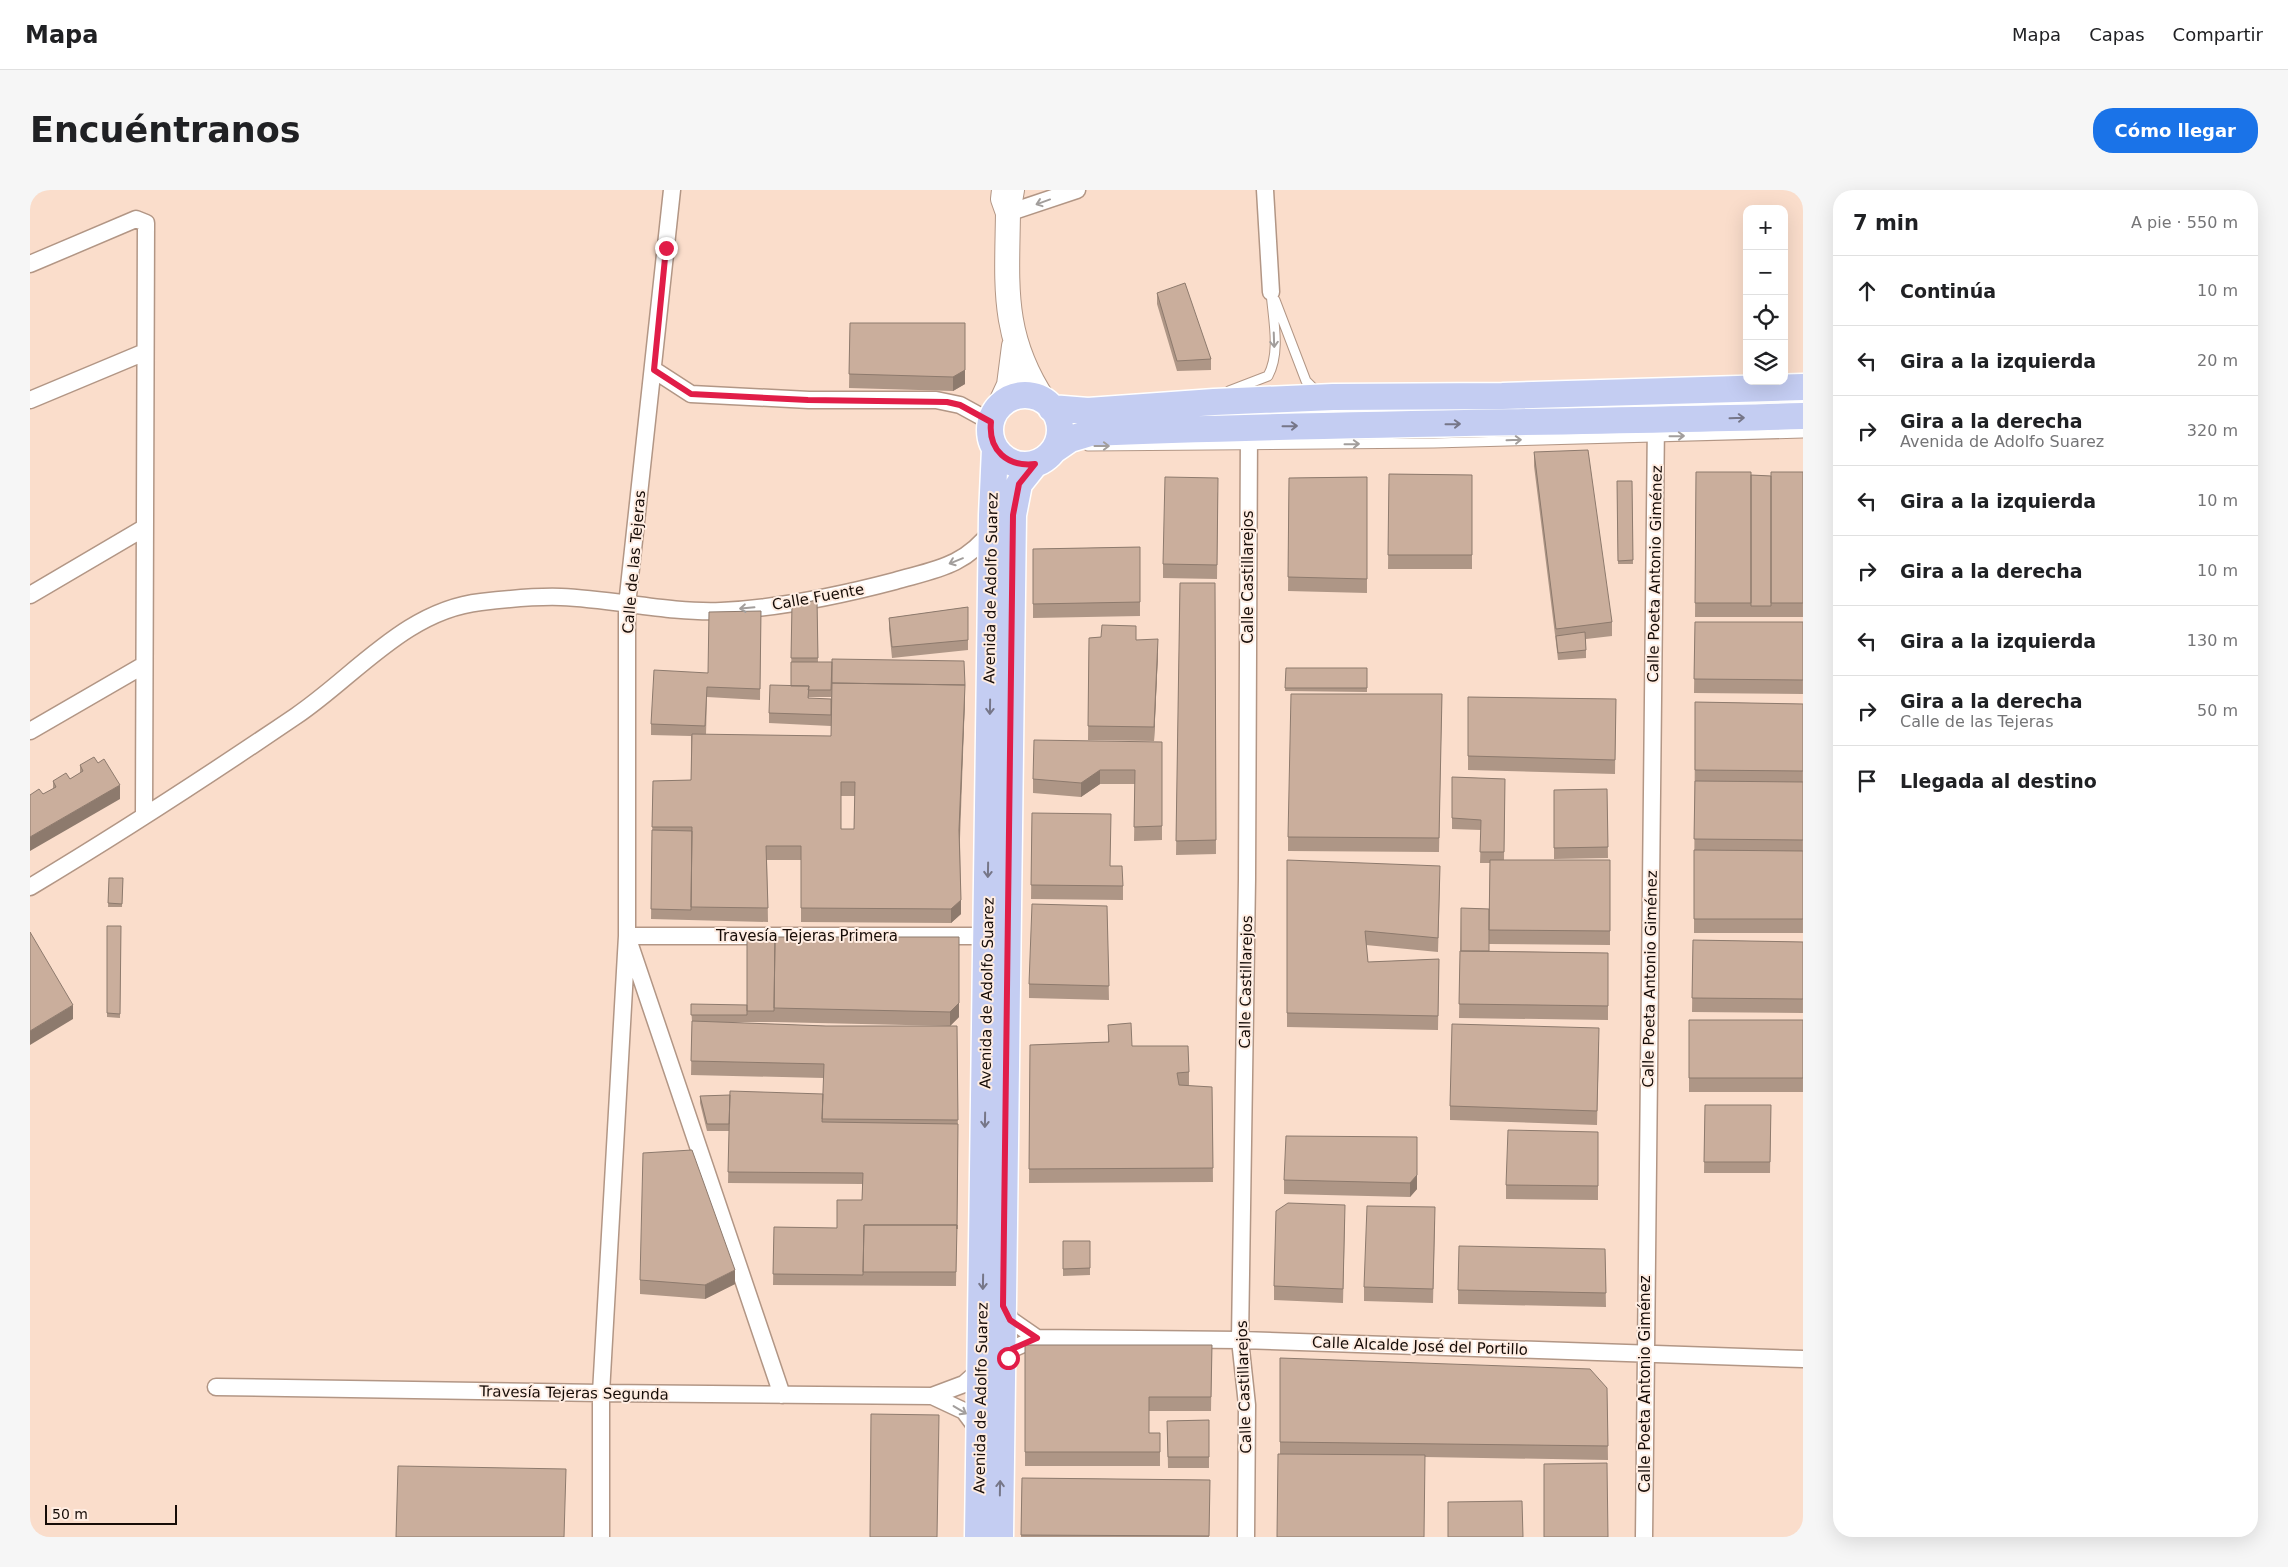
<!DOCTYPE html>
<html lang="es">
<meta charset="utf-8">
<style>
body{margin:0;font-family:"DejaVu Sans",sans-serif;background:#f6f6f6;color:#202124}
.controls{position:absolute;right:15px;top:15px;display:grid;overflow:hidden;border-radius:10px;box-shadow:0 5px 20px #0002}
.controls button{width:45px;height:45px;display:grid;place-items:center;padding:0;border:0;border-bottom:1px solid #e0e0e0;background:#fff;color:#202124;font:25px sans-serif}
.scale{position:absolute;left:15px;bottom:12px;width:132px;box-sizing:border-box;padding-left:5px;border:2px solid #160c07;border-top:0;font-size:14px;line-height:18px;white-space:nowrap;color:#160c07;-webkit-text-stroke:4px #ffede2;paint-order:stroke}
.stop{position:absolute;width:15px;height:15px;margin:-11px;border:4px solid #e11d48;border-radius:50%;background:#fff}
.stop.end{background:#e11d48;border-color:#fff;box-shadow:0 1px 5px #0008}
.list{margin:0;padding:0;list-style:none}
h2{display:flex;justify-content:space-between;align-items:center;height:65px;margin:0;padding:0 20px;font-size:21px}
h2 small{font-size:16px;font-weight:400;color:#757577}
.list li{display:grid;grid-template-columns:32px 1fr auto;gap:15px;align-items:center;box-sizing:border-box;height:70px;padding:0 20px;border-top:1px solid #e0e0e0}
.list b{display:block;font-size:19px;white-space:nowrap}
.list p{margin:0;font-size:16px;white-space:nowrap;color:#757577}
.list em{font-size:16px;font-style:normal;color:#757577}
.icon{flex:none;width:28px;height:28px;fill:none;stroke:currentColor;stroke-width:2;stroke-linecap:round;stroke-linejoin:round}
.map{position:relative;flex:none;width:1773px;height:1347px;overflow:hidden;border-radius:20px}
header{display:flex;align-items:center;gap:30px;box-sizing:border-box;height:70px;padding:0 25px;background:#fff;border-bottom:1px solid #e0e0e0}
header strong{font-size:24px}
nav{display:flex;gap:28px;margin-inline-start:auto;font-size:18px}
.intro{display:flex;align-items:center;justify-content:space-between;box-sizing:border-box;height:120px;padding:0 30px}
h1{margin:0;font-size:35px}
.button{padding:12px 22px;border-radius:20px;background:#1a73e8;color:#fff;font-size:18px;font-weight:700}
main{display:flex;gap:30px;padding:0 30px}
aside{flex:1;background:#fff;border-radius:20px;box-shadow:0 5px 20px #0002}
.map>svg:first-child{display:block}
</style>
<header>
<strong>Mapa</strong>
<nav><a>Mapa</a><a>Capas</a><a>Compartir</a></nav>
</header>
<div class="intro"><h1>Encuéntranos</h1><a class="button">Cómo llegar</a></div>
<main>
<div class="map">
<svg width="1773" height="1347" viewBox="0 0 1773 1347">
<rect width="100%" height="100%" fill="#faddcb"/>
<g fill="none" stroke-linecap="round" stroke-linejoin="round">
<g stroke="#b29685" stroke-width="11">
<path id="service" d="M1245 110 1276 191 1286 201
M1199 201 1238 186C1251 162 1243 129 1241 102
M1058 256 1404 253 1773 243"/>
</g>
<g stroke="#b29685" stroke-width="19">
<path id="minor" d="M1235 0 1241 102
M978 23 1047 0
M0 74 106 29 116 33 114 626
M624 180 661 204 779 210H906L930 215 961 232
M0 210 115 162
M0 405 114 338
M0 541 114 475
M0 697C90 643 179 585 266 526 325 486 376 420 451 412 477 409 505 406 531 407 584 409 638 423 691 421 751 418 808 406 865 391 907 379 935 376 962 340
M597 746H957
M600 755 752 1205
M973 1116 981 1130 1007 1148
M976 1174 982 1159 1007 1148 1210 1150 1773 1169
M186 1197 571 1203 902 1206 934 1194 952 1178
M902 1206 934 1221 949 1241
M571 1347V1203L597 746V415L642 0
M1216 1347 1217 1215 1210 1150 1217 689 1219 237
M1614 1347 1626 230"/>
</g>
<g stroke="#b29685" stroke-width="26">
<path id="secondary" d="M974 0 973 9 978 23 982 0
M978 23C977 96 971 146 1014 211
M967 221 979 195 984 156"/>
</g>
<g stroke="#fff" stroke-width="29">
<path id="primary" d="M960 240a35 35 0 1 1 70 0a35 35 0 1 1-70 0Z
M1021 218 1058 221 1184 212 1303 207 1472 206 1773 197
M1024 260 1040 249 1060 243C1298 233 1535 233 1773 226
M948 1347 962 325 965 259
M970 1347 983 325 989 294 1005 274"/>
</g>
<use href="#service" stroke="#fff" stroke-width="9"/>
<use href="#minor" stroke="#fff" stroke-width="16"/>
<use href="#secondary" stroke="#fff" stroke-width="24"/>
<use href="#primary" stroke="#c4cdf2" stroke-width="26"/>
</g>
<path fill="#ae9686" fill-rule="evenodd" d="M1127 103 1181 169V180L1147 181 1127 114Z
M820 133H935V194L923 201 819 198Z
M1504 262 1582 432V446L1556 449V468L1528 470 1526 453 1504 276Z
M1666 282 1721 285 1741 286 1773 282V427H1665Z
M1359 284 1442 285V379H1358Z
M1337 287V403L1258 401 1259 288Z
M1587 291H1602L1603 374H1588Z
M1188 302 1187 389 1133 388V374Z
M1110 357V426L1003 428V359Z
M1150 393H1185L1186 664 1146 665Z
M787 410 788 472 935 509 930 649 931 724 921 733 771 732V670H737L738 732 621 729 623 591 661 590V546L621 545V534L678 483 731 421 730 510 677 507 676 545 801 546V520V536L739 533V523L761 496 762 415ZM779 507H801V509H778ZM811 606H825L824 639H811Z
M938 417V460L862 468 859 439V428Z
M1665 432H1773V504L1664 503Z
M1071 447 1106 450 1128 463 1124 551 1058 550 1059 448Z
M1256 478H1337V502L1255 501Z
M1412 504 1409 662 1258 661V647Z
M1438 507 1586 509 1585 584 1438 580Z
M1665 512 1773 514V743H1664Z
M1132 552V650L1104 651 1105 594H1070L1051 607 1003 603V589Z
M50 575 90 609 13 604 23 599V591L40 589 50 583Z
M1422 587 1475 589 1474 670H1580V755L1459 754V761L1578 763V830L1429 828 1431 718 1459 719 1460 673H1450L1451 640 1422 639Z
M1577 599 1578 668 1524 669V600Z
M1002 623 1080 676 1093 696V710L1001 709Z
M1257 670 1410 690 1408 762 1336 755 1338 772 1409 769 1408 840 1257 837Z
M79 688H93L92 717H78Z
M1077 716 1079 810 999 808V794Z
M77 736H91L90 828 77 827Z
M929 747V827L920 836 744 832H688L796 836H927L928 944 926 1096 743 1095 744 1037 807 1038 832 1010V994L698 993 699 941H677L670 913V906L793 904 794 888 661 885 662 832 661 814 717 825V749L745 750Z
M1663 750 1773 752V823L1662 822Z
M1659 830H1773V902H1659Z
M1078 835 1102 856 1159 882V896L1182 897 1183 992 999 993 1000 855 1078 852Z
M1569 852 1567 935 1420 930V916Z
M1675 915H1741L1740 983H1674Z
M1568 942V1010L1476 1009V995Z
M1387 947V999L1380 1007 1254 1004V990Z
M1315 1029 1313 1113 1244 1110V1096Z
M1405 1031 1403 1113 1334 1111V1097Z
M1033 1051H1060V1085L1033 1086Z
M1575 1059 1576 1117 1428 1114V1100Z
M610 1090 705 1094 675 1109 610 1104Z
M995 1155H1182L1181 1221H1119V1243H1130V1276H995Z
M1250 1168 1577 1198 1578 1270 1395 1267 1250 1264Z
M1179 1230V1278H1138L1137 1231Z
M992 1288 1180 1290 1179 1347H991Z"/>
<path fill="#8d7a6d" d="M935 180V194L923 201V187Z
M1128 449V463L1124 551V537Z
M935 495V509L929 654V640Z
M1070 580V594L1051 607V593Z
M90 595V609L0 661V647Z
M931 710V724L921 733V719Z
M929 761V827L920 836V822Z
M43 815V829L0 855V841Z
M1387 985V999L1380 1007V993Z
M705 1080V1094L675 1109V1095Z"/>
<path fill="#caae9c" stroke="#8d7a6d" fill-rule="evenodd" d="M1155 93 1181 169 1147 171 1127 103Z
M820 133H935V180L923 187 819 184Z
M1558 260 1582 432 1526 439 1504 262Z
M1666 282H1721V413H1665Z
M1741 282H1773V413H1741Z
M1359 284 1442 285V365H1358Z
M1721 285 1741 286V416H1721Z
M1135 287 1188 288 1187 375 1133 374Z
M1337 287V389L1258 387 1259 288Z
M1587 291H1602L1603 370 1588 371Z
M1110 357V412L1003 414V359Z
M1150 393H1185L1186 650 1146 651Z
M787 410 788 468H761L762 415Z
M938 417V450L862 457 859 428Z
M731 421 730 499 677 497 675 536 621 534 624 480 678 483 679 422Z
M1665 432H1773V490L1664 489Z
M1072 435 1106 436V450L1128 449 1124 537 1058 536 1059 448 1071 447Z
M1555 442 1556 460 1528 463 1526 446Z
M802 469 934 471 935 495 802 493Z
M761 472H802L801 500H778L779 496H761Z
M1256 478H1337V498H1255Z
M802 493 935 495 929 640 931 710 921 719 771 718V656H736L738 718 661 717 662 637H622L623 591 661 590 662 544 801 546ZM811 592H825L824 639H811Z
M740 495 779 496 778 508 801 509V525L739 523Z
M1261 504H1412L1409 648 1258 647Z
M1438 507 1586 509 1585 570 1438 566Z
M1665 512 1773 514V581L1665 580Z
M1004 550 1132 552V636L1104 637 1105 580H1070L1051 593 1003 589Z
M64 567 68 573 74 569 90 595 0 647V605L9 599 13 604 26 597 23 591 36 583 40 589 53 581 50 575Z
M1422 587 1475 589 1474 662H1450L1451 630 1422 628Z
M1665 591 1773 592V650L1664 649Z
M1577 599 1578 657 1524 658V600Z
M1002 623 1081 624 1080 676H1092L1093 696 1001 695Z
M622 640 662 641 661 720 621 719Z
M1664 660 1773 661V729H1664Z
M1257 670 1410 676 1408 748 1335 741 1338 772 1409 769 1408 826 1257 823Z
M1460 670H1580V741L1459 740Z
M79 688H93L92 714 78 713Z
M1002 714 1077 716 1079 796 999 794Z
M1431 718 1459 719V761H1431Z
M77 736H91L90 824 77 823Z
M0 742 43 815 0 841Z
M745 747H929V813L920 822 744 818Z
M717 749 745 750 744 821H717Z
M1663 750 1773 752V809L1662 808Z
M1430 761 1578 763V816L1429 814Z
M661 814 717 815V825H661Z
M1659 830H1773V888H1659Z
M662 831 796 836H927L928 930 792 929 794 874 661 871Z
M1101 833 1102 856H1158L1159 882 1147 883 1149 895 1182 897 1183 978 999 979 1000 855 1079 852 1078 835Z
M1422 834 1569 838 1567 921 1420 916Z
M700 901 793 904 792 932 928 934 927 1039V1035H834L833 1085 743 1084 744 1037 807 1038V1010H832L833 983 698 982Z
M700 905 699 934H677L670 906Z
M1675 915H1741L1740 972H1674Z
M1478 940 1568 942V996L1476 995Z
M1256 946 1387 947V985L1380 993 1254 990Z
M662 960 705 1080 675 1095 610 1090 613 963Z
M1258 1013 1315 1015 1313 1099 1244 1096 1246 1021Z
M1337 1016 1405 1017 1403 1099 1334 1097Z
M834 1035H927L926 1082H833Z
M1033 1051H1060V1078L1033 1079Z
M1429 1056 1575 1059 1576 1103 1428 1100Z
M995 1155H1182L1181 1207H1119V1243H1130V1262H995Z
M1250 1168 1560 1179 1577 1198 1578 1256 1250 1252Z
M841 1224 909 1225 907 1347H840Z
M1179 1230V1267H1138L1137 1231Z
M1248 1264 1395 1265 1394 1347H1247Z
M1577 1273 1578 1347H1514V1274Z
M368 1276 536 1279 534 1347H366Z
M992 1288 1180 1290 1179 1346 991 1345Z
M1492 1311 1493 1347H1418V1312Z"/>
<defs><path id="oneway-shaft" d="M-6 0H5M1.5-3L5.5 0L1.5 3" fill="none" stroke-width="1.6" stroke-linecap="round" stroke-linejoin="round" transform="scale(1.25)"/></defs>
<g stroke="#a29e9c">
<use href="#oneway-shaft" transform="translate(1013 12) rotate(160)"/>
<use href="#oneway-shaft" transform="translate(1244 150) rotate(88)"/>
<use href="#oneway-shaft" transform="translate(1647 246) rotate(-1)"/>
<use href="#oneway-shaft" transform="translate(1484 250) rotate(-2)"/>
<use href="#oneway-shaft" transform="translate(1322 254) rotate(-1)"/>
<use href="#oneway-shaft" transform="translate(1072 256)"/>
<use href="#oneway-shaft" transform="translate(926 371) rotate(158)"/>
<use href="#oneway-shaft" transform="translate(717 418) rotate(175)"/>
<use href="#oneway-shaft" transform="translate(930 1220) rotate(31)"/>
</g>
<g stroke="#767688">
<use href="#oneway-shaft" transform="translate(1707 228) rotate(-2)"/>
<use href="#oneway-shaft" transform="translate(1423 234) rotate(-1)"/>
<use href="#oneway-shaft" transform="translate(1260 236) rotate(-1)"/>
<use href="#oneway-shaft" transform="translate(960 517) rotate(91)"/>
<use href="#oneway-shaft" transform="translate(958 680) rotate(91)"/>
<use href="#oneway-shaft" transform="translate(955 930) rotate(91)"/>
<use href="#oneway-shaft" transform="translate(953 1092) rotate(91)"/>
<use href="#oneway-shaft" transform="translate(970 1298) rotate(-89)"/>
</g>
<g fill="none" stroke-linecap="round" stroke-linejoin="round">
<path stroke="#e11d48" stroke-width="6" d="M636 58 624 180 661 204 778 210 917 212 930 215 961 232C958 261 978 277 1005 274L989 294 983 325 973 1116 980 1130 1007 1148 982 1159 978 1168"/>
</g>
<g text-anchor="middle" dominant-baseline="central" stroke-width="4" stroke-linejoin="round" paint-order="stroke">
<g font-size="15" fill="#160c07" stroke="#ffede2">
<text transform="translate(604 372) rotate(-85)">Calle de las Tejeras</text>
<text transform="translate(1625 384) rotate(-89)">Calle Poeta Antonio Giménez</text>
<text transform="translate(1218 387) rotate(-90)">Calle Castillarejos</text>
<text transform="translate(961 398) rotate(-89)">Avenida de Adolfo Suarez</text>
<text transform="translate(788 407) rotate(-10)">Calle Fuente</text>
<text x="777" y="746">Travesía Tejeras Primera</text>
<text transform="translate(1620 789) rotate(-89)">Calle Poeta Antonio Giménez</text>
<text transform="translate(1216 792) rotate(-89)">Calle Castillarejos</text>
<text transform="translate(957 803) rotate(-89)">Avenida de Adolfo Suarez</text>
<text transform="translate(1390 1156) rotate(2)">Calle Alcalde José del Portillo</text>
<text transform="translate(1615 1194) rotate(-90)">Calle Poeta Antonio Giménez</text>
<text transform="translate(1214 1197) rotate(-92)">Calle Castillarejos</text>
<text transform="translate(544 1203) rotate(1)">Travesía Tejeras Segunda</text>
<text transform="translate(951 1208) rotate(-89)">Avenida de Adolfo Suarez</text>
</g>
</g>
</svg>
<div class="controls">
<button>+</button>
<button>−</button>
<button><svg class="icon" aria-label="locate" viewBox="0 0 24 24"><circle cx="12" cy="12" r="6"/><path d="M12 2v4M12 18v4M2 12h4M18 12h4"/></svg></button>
<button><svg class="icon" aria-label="layers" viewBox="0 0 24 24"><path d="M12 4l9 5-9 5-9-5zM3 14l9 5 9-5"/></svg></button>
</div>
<div class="scale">50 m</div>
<div class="stop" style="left:978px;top:1168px"></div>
<div class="stop end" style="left:636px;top:58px"></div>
</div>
<aside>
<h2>7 min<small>A pie · 550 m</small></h2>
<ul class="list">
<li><svg class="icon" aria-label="ahead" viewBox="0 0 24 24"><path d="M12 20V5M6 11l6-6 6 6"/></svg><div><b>Continúa</b></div><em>10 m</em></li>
<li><svg class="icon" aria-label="left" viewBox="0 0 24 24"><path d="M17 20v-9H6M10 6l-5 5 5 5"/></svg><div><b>Gira a la izquierda</b></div><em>20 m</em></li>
<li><svg class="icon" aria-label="right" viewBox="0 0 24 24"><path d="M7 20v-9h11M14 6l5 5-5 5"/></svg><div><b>Gira a la derecha</b><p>Avenida de Adolfo Suarez</p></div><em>320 m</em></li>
<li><svg class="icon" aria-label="left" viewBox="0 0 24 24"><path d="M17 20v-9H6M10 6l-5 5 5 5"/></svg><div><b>Gira a la izquierda</b></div><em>10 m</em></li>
<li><svg class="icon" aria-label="right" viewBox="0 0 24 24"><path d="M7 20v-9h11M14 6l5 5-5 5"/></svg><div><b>Gira a la derecha</b></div><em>10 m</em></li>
<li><svg class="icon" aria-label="left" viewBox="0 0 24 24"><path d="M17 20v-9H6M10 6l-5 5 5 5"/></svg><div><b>Gira a la izquierda</b></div><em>130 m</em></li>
<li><svg class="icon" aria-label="right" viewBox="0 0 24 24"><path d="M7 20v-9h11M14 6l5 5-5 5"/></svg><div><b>Gira a la derecha</b><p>Calle de las Tejeras</p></div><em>50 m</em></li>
<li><svg class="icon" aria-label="arrive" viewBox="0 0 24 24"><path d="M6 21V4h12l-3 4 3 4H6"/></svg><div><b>Llegada al destino</b></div></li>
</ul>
</aside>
</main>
